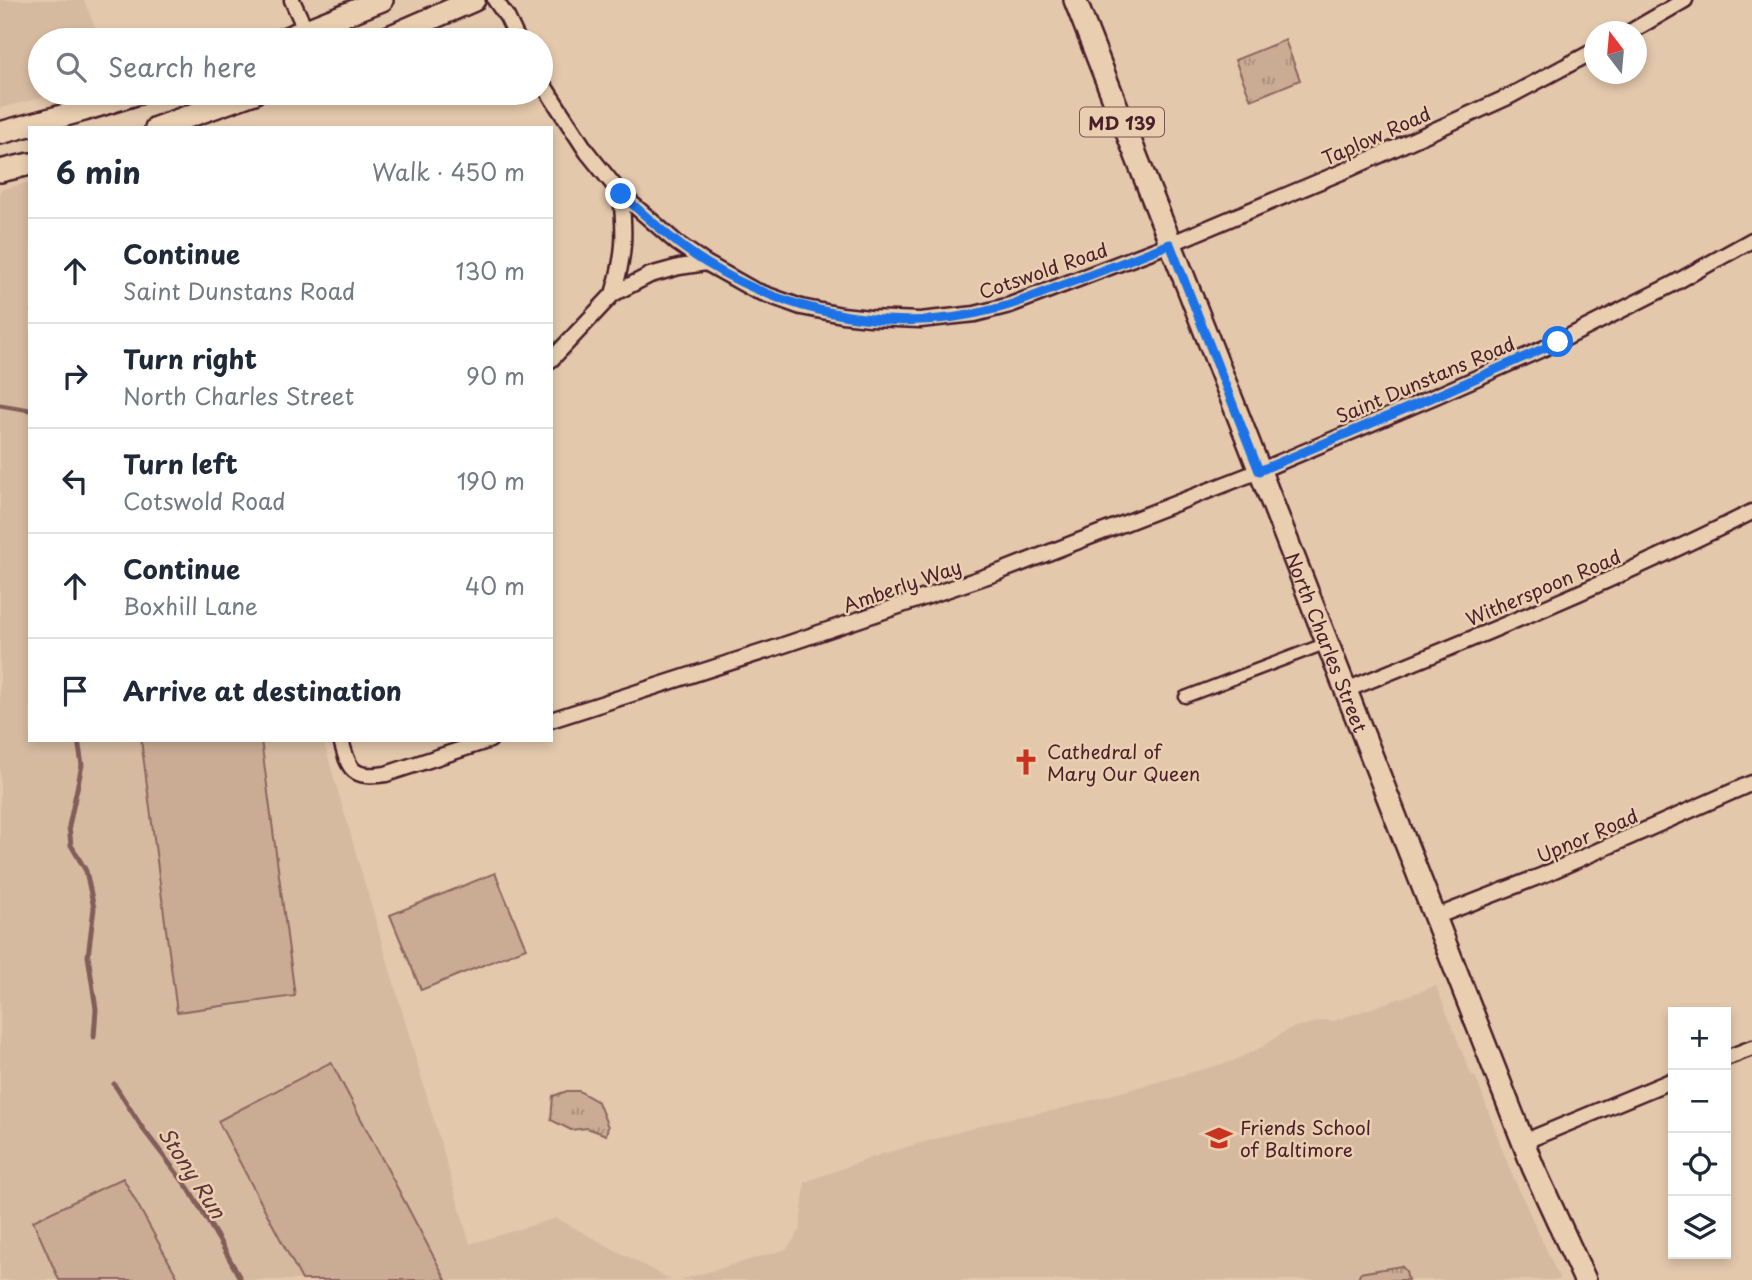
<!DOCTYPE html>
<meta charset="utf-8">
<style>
body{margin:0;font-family:"Playpen Sans",sans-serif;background:#f6f6f7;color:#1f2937}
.controls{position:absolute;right:21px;bottom:21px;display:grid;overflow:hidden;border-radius:0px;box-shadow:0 4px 10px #0003}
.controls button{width:63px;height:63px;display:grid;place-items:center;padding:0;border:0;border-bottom:2px solid #e0e1e3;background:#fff;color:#1f2937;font:35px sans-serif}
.compass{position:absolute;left:1584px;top:21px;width:63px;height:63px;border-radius:50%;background:#fff;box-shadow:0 4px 10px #0003;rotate:344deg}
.stop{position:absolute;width:21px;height:21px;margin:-16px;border:5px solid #1a73e8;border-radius:50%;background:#fff}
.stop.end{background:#1a73e8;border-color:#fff;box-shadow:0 2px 7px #0008}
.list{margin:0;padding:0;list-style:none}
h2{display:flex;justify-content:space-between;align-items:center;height:91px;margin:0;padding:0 28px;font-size:30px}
h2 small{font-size:23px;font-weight:400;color:#747a83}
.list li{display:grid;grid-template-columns:46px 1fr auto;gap:21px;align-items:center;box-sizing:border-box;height:105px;padding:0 28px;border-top:2px solid #e0e1e3}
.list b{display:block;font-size:26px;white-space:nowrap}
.list p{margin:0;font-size:23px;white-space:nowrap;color:#747a83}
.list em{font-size:23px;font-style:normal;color:#747a83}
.icon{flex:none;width:38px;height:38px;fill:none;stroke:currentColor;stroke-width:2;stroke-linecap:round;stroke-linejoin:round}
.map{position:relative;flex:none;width:1752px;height:1280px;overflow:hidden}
.search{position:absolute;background:#fff;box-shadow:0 4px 10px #0003;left:28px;top:28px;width:525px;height:77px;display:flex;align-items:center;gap:18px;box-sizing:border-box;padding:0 24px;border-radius:38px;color:#747a83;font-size:26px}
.panel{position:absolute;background:#fff;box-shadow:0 4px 10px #0003;left:28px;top:126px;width:525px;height:616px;border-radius:0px}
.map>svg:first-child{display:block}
</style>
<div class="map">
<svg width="1752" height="1280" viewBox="0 0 1752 1280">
<defs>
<pattern id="park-tufts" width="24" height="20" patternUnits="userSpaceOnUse" patternTransform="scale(1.75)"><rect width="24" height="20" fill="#caac95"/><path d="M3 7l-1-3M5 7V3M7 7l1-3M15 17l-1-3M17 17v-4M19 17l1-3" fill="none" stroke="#a68b7a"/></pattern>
</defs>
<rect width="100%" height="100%" fill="#e3c8ab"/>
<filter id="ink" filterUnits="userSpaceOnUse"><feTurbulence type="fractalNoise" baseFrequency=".0143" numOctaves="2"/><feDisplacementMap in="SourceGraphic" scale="14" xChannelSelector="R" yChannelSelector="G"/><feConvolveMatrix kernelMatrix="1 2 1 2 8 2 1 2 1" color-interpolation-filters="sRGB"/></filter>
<g filter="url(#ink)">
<path fill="#d6baa0" d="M0 0H84L100 40H40V93H60L0 108Z
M30 182V740H323L470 1244 556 1218 671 1280H0V190Z
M1436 986 1471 1074 1476 1078 1510 1170 1560 1280H680L787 1249 800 1230 805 1182 879 1155 1001 1120 1056 1110 1233 1061 1264 1046 1288 1029 1325 1020 1334 1021Z"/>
<path fill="#caac95" stroke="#8a6660" stroke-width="2" d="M141 740H261L295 996 177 1012Z
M495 873 526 948 421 990 390 915Z
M331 1062 446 1280H302L218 1121Z
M123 1178 179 1280H59L33 1221Z"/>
<path fill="url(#park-tufts)" stroke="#8a6660" stroke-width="2" d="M1285 40 1300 80 1251 100 1235 60Z
M567 1091H579L598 1102 608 1127 606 1135 587 1128 571 1130 551 1120 553 1096Z
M1401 1266 1406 1271 1408 1280H1358L1360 1273Z"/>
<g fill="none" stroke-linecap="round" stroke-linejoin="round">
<path stroke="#825d5a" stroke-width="5" d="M0 405 30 410
M78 740 82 765 69 826 71 845 86 871 94 908 88 956 96 1009 94 1037
M114 1084 143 1129 189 1189 223 1247 241 1280"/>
<g stroke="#4a1f2b" stroke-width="15">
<path id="pedestrian" d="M1185 697 1327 643"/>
</g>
<g stroke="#4a1f2b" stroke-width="19">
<path id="minor" d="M292 0 306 31
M495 0 507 17 518 40
M1630 32 1685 0
M541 81 587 152 621 194 677 243 706 263 754 290 801 307 842 315 870 318 920 320 975 314 1010 305 1170 244 1349 169 1508 97 1594 51
M613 294C625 255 625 234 621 194
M551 360 613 294 650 275 679 267 706 263
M1346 690C1483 635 1620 578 1752 512
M551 720 772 649 999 572 1259 471 1438 395 1558 342 1671 285 1752 240
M341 740C349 771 353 779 386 774L490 740
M1435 917 1543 875 1752 783
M1726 1058 1752 1048
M1523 1142 1673 1080"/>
</g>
<g stroke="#4a1f2b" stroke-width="26">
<g id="primary">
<path id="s1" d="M1075 0 1533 1167 1585 1280"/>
<path d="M281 40 382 0"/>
<path d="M382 40 474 0"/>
<path d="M156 128 254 93"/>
<path d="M0 133 84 110 139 93"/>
<path d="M0 171 30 164"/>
</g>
</g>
<use href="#pedestrian" stroke="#e9cfb0" stroke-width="10"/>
<use href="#minor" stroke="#e9cfb0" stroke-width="14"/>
<use href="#primary" stroke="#e9cfb0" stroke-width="21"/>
</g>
</g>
<g fill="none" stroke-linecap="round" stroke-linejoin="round" filter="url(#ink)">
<path stroke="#1a73e8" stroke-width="9" d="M621 194C649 219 676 245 708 264 792 316 899 335 995 309 1016 304 1035 296 1055 288 1094 274 1132 259 1170 244L1259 471 1438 395 1558 342"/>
</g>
<defs>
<g id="church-bare" transform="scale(2.1)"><path d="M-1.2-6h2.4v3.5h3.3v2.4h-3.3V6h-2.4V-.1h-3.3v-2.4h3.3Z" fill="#c8321e" stroke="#e9cfb0" stroke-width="2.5" paint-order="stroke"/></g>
<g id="school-bare" transform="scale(2.1)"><path d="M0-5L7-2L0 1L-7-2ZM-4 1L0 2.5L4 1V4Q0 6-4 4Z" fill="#c8321e" stroke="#e9cfb0" stroke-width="2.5" paint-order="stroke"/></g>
</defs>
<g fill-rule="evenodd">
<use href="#church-bare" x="1026" y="762"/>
<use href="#school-bare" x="1219" y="1138"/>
</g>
<g text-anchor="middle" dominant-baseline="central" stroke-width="5" stroke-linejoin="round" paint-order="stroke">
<rect fill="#e9cfb0" stroke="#7a5453" stroke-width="2" x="1080" y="107.5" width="84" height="29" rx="5"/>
<g font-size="18" font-weight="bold" fill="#4a1f2b">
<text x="1122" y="122">MD 139</text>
</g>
<g font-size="19" fill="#4a1f2b" stroke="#e9cfb0">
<text transform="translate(1376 135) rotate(-24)">Taplow Road</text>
<text transform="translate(1043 270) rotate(-19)">Cotswold Road</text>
<text transform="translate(1425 379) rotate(-23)">Saint Dunstans Road</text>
<text transform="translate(902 585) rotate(-19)">Amberly Way</text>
<text transform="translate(1543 587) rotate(-23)">Witherspoon Road</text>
<text stroke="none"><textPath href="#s1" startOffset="690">North Charles Street</textPath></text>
<text transform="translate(1587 835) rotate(-23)">Upnor Road</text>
</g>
<g font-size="19" fill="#4a1f2b" stroke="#e9cfb0" text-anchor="start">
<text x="1047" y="751">Cathedral of<tspan x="1047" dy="22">Mary Our Queen</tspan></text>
<text x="1240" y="1127">Friends School<tspan x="1240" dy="22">of Baltimore</tspan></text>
</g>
<g font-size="21" font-style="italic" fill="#5d343b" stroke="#e9cfb0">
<text transform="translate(193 1172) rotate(57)">Stony Run</text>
</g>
</g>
</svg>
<div class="controls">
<button>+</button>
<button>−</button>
<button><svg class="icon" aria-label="locate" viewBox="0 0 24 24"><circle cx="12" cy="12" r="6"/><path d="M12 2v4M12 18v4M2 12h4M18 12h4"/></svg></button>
<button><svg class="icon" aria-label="layers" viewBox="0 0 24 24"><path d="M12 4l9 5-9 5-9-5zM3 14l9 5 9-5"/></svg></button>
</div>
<svg class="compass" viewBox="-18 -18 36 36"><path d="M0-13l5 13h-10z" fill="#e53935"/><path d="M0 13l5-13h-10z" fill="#747a83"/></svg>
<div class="stop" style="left:1558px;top:342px"></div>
<div class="stop end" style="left:621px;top:194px"></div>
<div class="search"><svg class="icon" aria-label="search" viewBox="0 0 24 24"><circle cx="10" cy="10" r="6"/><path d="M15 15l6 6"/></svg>Search here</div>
<section class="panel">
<h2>6 min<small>Walk · 450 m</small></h2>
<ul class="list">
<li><svg class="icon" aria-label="ahead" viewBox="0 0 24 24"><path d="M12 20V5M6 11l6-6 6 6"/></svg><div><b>Continue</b><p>Saint Dunstans Road</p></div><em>130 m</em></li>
<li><svg class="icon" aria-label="right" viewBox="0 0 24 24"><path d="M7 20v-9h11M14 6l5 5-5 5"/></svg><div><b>Turn right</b><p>North Charles Street</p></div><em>90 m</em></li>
<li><svg class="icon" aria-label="left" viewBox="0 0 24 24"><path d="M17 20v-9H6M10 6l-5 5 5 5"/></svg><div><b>Turn left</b><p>Cotswold Road</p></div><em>190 m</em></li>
<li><svg class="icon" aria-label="ahead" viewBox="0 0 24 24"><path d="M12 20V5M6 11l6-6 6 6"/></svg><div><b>Continue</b><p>Boxhill Lane</p></div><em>40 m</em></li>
<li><svg class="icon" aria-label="arrive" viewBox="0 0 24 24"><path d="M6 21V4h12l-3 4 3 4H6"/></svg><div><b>Arrive at destination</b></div></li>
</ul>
</section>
</div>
